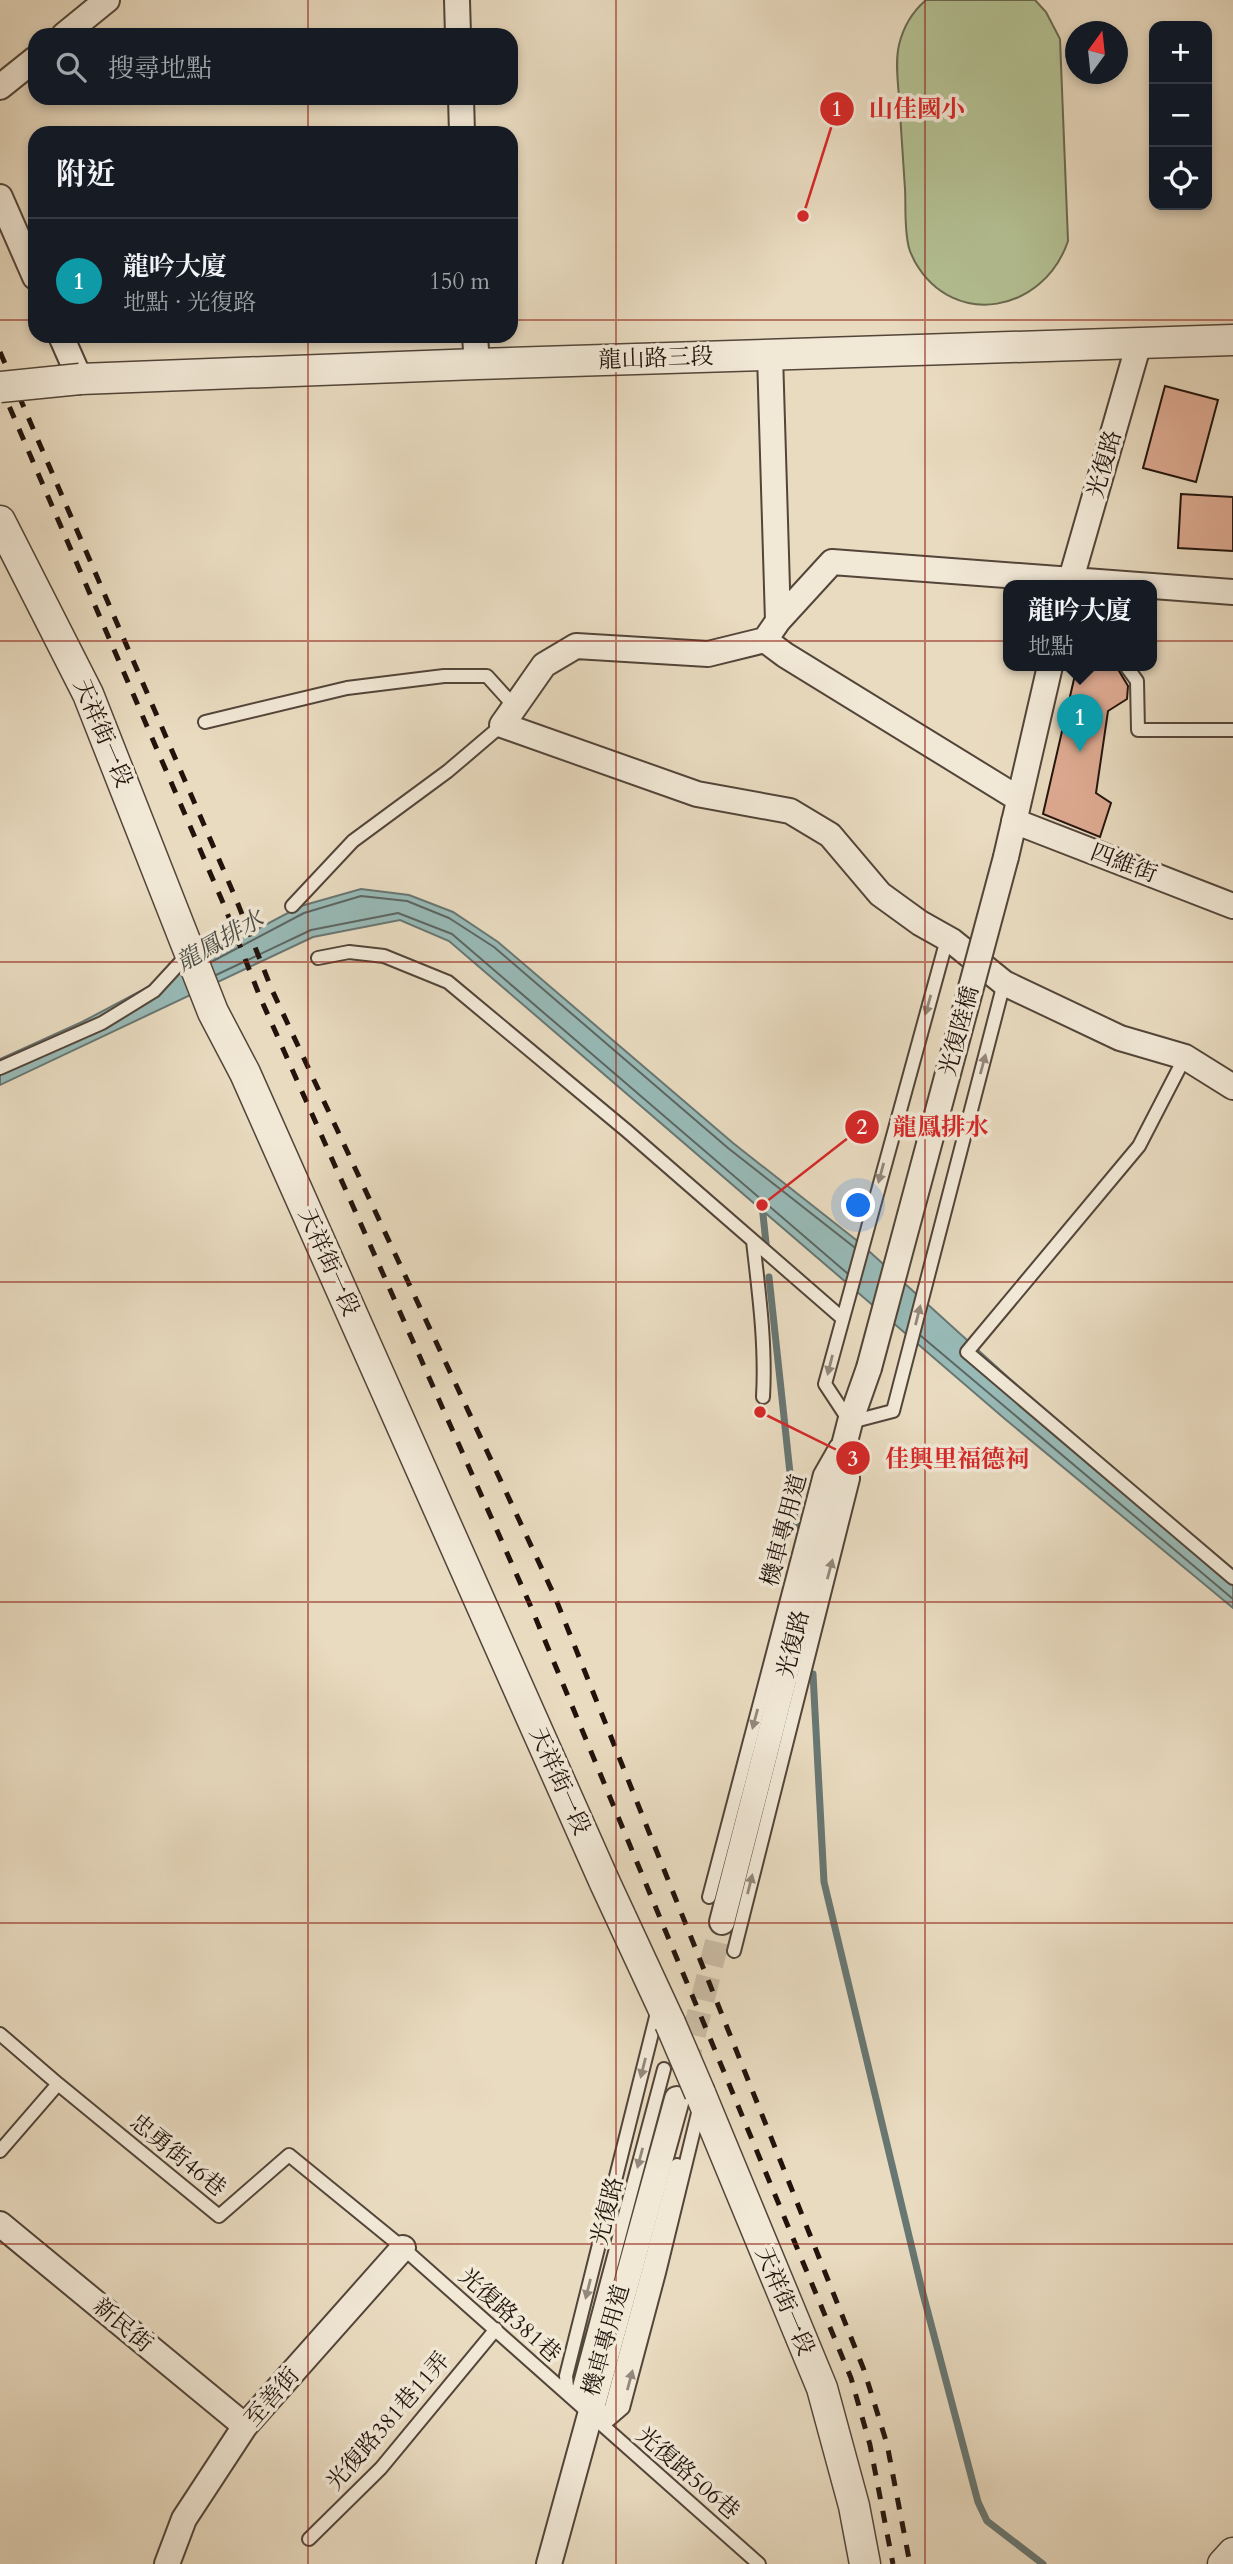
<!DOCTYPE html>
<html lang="zh-TW">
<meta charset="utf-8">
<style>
body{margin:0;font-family:Cardo,"Noto Serif TC",serif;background:#242831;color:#f1f3f6}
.controls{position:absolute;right:21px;top:21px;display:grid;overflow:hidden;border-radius:14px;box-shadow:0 4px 10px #0003}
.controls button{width:63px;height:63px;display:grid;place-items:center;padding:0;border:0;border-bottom:2px solid #363941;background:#171b24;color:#f1f3f6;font:35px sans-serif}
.compass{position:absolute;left:1065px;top:21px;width:63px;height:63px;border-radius:50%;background:#171b24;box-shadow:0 4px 10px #0003;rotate:15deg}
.you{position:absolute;left:859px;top:1206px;width:24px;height:24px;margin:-18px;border:5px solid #fff;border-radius:50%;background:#1a73e8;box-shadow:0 0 0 10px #1a73e833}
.badge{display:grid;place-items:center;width:46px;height:46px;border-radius:50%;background:#c59692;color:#fff;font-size:23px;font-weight:700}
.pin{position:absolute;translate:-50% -58px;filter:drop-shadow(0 2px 4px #0008)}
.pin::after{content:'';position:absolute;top:37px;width:24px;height:21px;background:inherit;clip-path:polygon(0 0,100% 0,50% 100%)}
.popup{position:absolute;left:1003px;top:580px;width:154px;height:91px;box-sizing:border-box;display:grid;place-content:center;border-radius:14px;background:#171b24;filter:drop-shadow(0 2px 5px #0005);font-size:23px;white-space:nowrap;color:#9ea1a6}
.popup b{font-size:26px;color:#f1f3f6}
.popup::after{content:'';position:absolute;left:50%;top:100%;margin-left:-14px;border:14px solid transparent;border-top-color:#171b24}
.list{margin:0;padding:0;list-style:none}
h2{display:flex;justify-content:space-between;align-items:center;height:91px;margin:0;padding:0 28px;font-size:30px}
h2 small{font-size:23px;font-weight:400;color:#9ea1a6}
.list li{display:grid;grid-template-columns:46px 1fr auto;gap:21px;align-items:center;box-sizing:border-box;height:126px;padding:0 28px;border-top:2px solid #363941}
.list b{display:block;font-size:26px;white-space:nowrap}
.list p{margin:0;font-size:23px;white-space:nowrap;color:#9ea1a6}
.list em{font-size:23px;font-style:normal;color:#9ea1a6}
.icon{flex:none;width:38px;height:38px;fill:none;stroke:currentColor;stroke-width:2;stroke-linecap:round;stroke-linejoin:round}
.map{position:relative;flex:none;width:1233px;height:2564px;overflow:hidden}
.search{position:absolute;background:#171b24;box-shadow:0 4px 10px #0003;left:28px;top:28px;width:490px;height:77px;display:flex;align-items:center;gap:18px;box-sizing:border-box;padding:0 24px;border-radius:21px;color:#9ea1a6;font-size:26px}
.panel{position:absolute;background:#171b24;box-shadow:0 4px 10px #0003;left:28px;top:126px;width:490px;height:217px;border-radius:21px}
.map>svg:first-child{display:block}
</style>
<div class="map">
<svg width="1233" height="2564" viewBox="0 0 1233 2564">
<rect width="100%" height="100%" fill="#e9dbc0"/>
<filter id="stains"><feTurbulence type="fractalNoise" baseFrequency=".00286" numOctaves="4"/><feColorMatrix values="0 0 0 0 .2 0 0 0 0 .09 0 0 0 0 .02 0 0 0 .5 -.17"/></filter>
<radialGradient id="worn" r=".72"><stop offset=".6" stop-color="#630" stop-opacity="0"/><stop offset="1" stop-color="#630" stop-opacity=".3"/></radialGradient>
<path fill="#b4c194" stroke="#6a6a50" stroke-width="2" d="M926 0H1035L1046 12 1060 39 1068 241C1044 312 954 330 915 262 913 258 910 252 909 248 904 229 906 207 905 189 903 159 901 128 899 98 898 81 895 62 899 45 903 28 912 12 926 0Z"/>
<path fill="#98bab7" stroke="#687773" stroke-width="2" d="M361 889 409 895 453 912 498 942 733 1143 860 1243 1010 1379 1233 1570V1608L1005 1419 449 941 400 920 313 937 0 1085V1059L82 1022 301 906Z"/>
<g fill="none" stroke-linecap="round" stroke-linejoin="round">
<path stroke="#5c6662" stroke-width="2" d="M211 962 304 913 361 896 407 901 449 918 494 947 728 1148 854 1247
M216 975 311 930 398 913 452 934 847 1273
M921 1336 1233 1599"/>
<path stroke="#687773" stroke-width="7" d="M762 1205 766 1243
M769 1277 796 1529
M813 1674 824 1882 922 2290 978 2502 987 2521 1043 2564"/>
</g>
<path fill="#dfab93" stroke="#21130c" stroke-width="2" d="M1165 386 1218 400 1196 482 1143 468Z
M1181 494 1233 497V551L1178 548Z
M1077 666H1116L1128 686 1127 699 1108 711 1096 793 1111 803 1100 837 1043 814Z"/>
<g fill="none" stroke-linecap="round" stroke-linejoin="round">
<path stroke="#cbbda5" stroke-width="24" stroke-dasharray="24 12" stroke-linecap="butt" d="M685 2070 722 1922"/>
<g stroke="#534539" stroke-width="16">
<path id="service" d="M1126 666 1137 681 1138 730H1233
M205 722 347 688 444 676H487L515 707
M292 906 353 841 448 771 502 725
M318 958 349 952 384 956 448 982 627 1131 842 1318
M1185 1057 1139 1146 967 1352 1233 1578
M0 1068 102 1023 154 991 189 953
M753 1241C759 1293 766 1345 763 1397
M850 1422 825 1384 947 939
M851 1422 893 1411 1004 983
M709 1897 820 1474 836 1446
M734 1951 853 1479 852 1447
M0 2034 58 2084
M0 2151 58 2084 219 2216 289 2155 403 2248 759 2564
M574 2397 567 2387 566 2376 658 2009
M585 2404 579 2387 664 2069
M599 2413 610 2411 677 2165
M591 2415 609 2420 623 2408 659 2273 699 2109
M309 2539 381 2468 496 2329"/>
</g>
<g stroke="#534539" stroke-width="28">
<path id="minor" d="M457 0 458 35
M64 35 107 0
M0 87 35 59
M461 98 462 133
M0 197 35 277
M61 336 80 379
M475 336 477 364
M770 355 778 621 765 640 708 654 576 646 544 665 502 725 697 794 790 811 830 835 880 894 920 923 952 941 1004 983 1120 1038 1185 1057 1233 1087
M1069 586 1139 343
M778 621 832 562 1233 592
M765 640 785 655 1019 799
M1014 821 1233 906
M1006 857 1050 666
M722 1922 850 1422 869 1368
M0 2224 245 2426
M167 2564 184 2519 245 2426 403 2248
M549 2564 677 2099"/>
</g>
<g stroke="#534539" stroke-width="33">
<path id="tertiary" d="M80 379 477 364 1233 340
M0 521 88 694 213 1012 245 1073 605 1883 670 2023
M700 2093 822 2388 854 2506 865 2564
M1223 2564 1233 2553"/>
</g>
<use href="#service" stroke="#f1e8d6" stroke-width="12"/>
<use href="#minor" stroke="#f1e8d6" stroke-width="24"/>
<use href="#tertiary" stroke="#f1e8d6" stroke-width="30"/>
<path stroke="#21130c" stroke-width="5" stroke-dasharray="12 12" stroke-linecap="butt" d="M0 352 236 899 272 990 555 1597 864 2370 887 2444 910 2564
M0 385 224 905 260 997 531 1607 851 2378 870 2445 893 2564"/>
<g stroke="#534539" stroke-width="28" stroke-linecap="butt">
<path id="minor-bridge" d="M869 1368 1006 857"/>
</g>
<g stroke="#534539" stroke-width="33" stroke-linecap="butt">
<path id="tertiary-bridge" d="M0 387 80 379
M670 2023 700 2093"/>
</g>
<use href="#minor-bridge" stroke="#f1e8d6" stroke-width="24"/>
<use href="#tertiary-bridge" stroke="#f1e8d6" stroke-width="30"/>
</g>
<defs><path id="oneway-solid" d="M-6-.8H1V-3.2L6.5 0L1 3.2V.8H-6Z" transform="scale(1.75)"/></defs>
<g fill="#93887b">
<use href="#oneway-solid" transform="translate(928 1005) rotate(106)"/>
<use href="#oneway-solid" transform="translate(983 1064) rotate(-75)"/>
<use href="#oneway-solid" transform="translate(881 1173) rotate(105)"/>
<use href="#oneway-solid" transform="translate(918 1315) rotate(-76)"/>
<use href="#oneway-solid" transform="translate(830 1365) rotate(104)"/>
<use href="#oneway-solid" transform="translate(830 1569) rotate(-75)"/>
<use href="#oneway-solid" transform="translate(755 1719) rotate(105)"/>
<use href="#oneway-solid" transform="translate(750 1884) rotate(-76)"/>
<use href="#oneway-solid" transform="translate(643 2068) rotate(104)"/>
<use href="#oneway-solid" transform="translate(640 2158) rotate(105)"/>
<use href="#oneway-solid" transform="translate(588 2289) rotate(104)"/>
<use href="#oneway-solid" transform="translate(630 2380) rotate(-75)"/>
</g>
<path fill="none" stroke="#8f2418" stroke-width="2" stroke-opacity="0.55" d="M308 0V35M616 0V2564M925 0V2564M308 98V133M0 320H35M511 320H1233M308 336V2564M0 641H1233M0 962H1233M0 1282H1233M0 1602H1233M0 1923H1233M0 2244H1233"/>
<g text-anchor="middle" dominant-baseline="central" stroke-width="7" stroke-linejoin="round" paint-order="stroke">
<g font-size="23" fill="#21130c" stroke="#f1e8d6">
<text transform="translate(656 358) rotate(-2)">龍山路三段</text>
<text transform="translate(1104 464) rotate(-74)">光復路</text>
<text transform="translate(103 733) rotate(67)">天祥街一段</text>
<text transform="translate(1124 863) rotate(21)">四維街</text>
<text transform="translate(959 1031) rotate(-75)">光復陸橋</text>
<text transform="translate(329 1262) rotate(66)">天祥街一段</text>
<text transform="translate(784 1530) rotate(-75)">機車專用道</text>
<text transform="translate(793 1644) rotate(-76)">光復路</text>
<text transform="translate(560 1781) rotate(66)">天祥街一段</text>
<text transform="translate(178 2155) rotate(39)">忠勇街46巷</text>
<text transform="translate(607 2211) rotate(-76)">光復路</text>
<text transform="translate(785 2301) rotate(67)">天祥街一段</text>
<text transform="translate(510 2315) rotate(42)">光復路381巷</text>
<text transform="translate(123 2325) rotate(40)">新民街</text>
<text transform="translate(606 2340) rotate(-74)">機車專用道</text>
<text transform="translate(272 2397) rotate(-49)">至善街</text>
<text transform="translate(388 2421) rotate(-49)">光復路381巷11弄</text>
<text transform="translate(688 2473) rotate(41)">光復路506巷</text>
</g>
<g font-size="24" font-style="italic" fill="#4b4d48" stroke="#f1e8d6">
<text transform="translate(220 941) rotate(-30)">龍鳳排水</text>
</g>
</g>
<path fill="none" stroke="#d62828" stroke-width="2.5" d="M803 216L837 109M762 1205L862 1127M760 1412L853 1458"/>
<g fill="#d62828" stroke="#f1e8d6" stroke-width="2.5">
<circle cx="803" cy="216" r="7"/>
<circle cx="762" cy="1205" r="7"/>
<circle cx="760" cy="1412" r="7"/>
<circle cx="837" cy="109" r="18"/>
<circle cx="862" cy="1127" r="18"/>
<circle cx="853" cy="1458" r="18"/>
</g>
<g font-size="21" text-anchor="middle" font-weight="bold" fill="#fff">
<text x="837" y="116">1</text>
<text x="862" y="1134">2</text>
<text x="853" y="1466">3</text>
</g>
<g font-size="24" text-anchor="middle" font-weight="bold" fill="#d62828" stroke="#f1e8d6" stroke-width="7" stroke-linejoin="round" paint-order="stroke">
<text x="917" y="117">山佳國小</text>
<text x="941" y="1135">龍鳳排水</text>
<text x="957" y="1467">佳興里福德祠</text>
</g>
<rect width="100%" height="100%" filter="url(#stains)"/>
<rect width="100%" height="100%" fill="url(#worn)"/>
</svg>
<div class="controls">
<button>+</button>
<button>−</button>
<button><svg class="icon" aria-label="locate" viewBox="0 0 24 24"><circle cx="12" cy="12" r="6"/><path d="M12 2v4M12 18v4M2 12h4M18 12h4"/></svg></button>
</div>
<svg class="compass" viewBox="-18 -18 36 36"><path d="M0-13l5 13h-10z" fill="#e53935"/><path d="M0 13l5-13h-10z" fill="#9ea1a6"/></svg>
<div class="you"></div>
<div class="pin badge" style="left:1080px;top:752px;background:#0f9aa8">1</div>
<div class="popup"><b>龍吟大廈</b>地點</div>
<div class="search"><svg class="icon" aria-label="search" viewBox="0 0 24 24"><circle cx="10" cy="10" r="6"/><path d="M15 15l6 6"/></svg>搜尋地點</div>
<section class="panel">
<h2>附近<small></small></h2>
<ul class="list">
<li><span class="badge" style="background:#0f9aa8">1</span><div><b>龍吟大廈</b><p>地點 · 光復路</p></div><em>150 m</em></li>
</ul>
</section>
</div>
